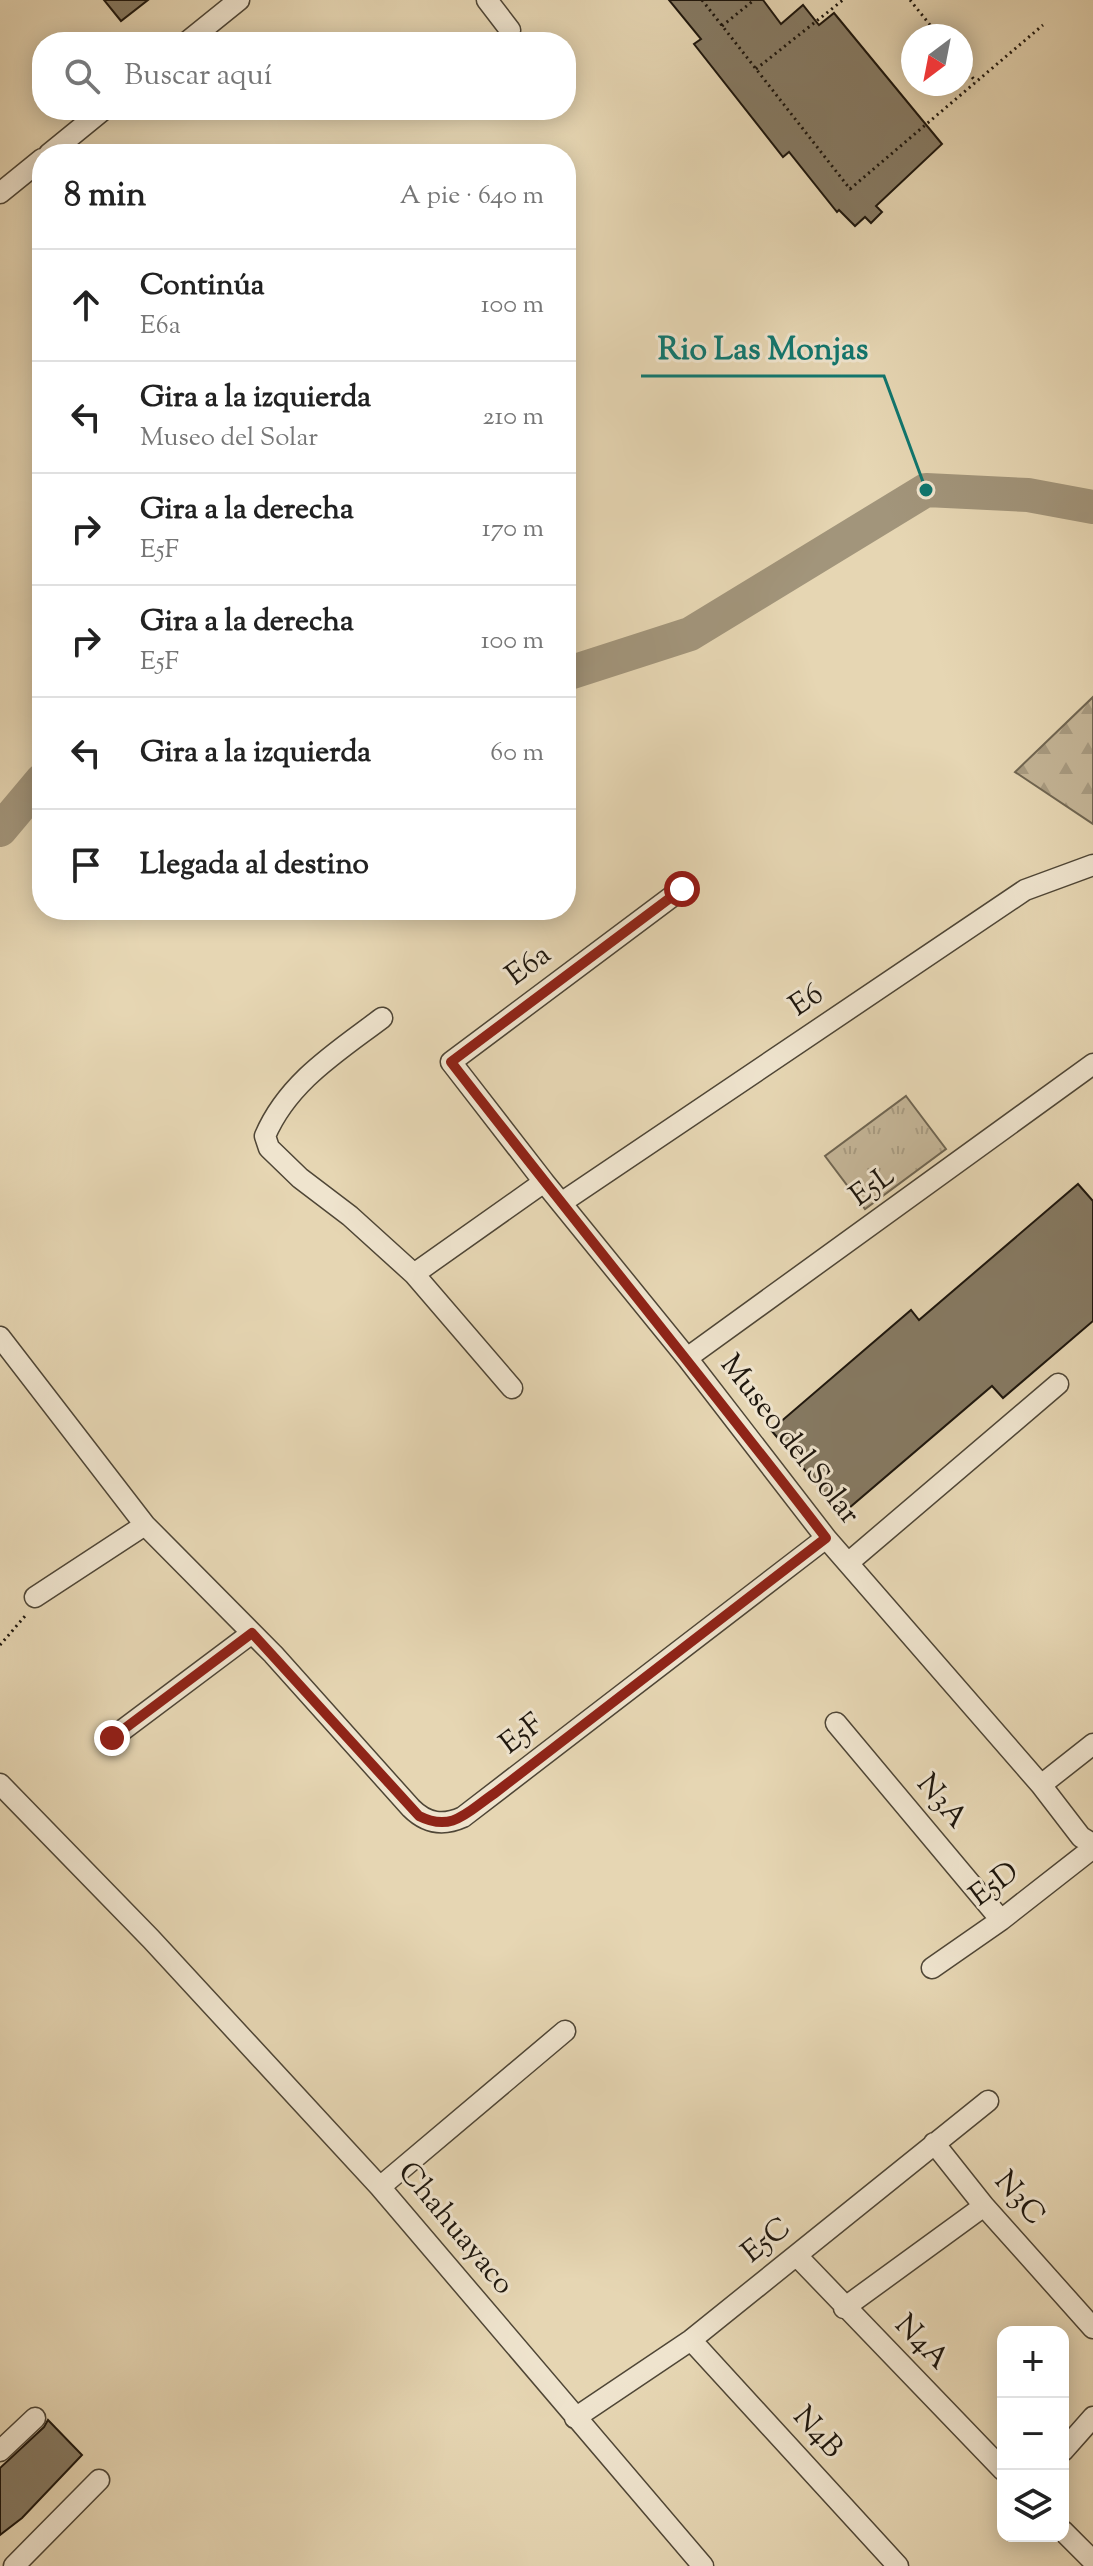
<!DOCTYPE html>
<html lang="es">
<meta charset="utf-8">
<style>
body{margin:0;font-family:"Sorts Mill Goudy",serif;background:#f2f2f2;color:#222}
.controls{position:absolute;right:24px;bottom:24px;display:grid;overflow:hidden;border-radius:16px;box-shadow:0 4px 20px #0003}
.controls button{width:72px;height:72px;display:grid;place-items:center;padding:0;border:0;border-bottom:2px solid #e0e0e0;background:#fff;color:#222;font:40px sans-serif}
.compass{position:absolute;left:901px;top:24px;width:72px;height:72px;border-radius:50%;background:#fff;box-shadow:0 4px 20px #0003;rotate:212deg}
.stop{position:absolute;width:24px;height:24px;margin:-18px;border:6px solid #8f2418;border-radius:50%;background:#fff}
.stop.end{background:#8f2418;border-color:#fff;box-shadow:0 2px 8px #0008}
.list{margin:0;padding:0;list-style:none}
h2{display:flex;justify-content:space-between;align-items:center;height:104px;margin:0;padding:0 32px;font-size:34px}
h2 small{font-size:26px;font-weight:400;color:#767676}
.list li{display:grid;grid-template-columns:52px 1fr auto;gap:24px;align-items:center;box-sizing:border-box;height:112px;padding:0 32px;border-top:2px solid #e0e0e0}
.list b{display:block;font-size:30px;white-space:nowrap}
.list p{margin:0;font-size:26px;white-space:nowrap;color:#767676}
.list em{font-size:26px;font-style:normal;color:#767676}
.icon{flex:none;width:44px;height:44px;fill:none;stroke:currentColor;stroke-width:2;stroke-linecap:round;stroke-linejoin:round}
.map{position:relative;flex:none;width:1093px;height:2566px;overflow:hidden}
.search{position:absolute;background:#fff;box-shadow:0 4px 20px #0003;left:32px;top:32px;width:544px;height:88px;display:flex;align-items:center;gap:20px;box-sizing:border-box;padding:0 28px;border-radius:32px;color:#767676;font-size:30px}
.panel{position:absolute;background:#fff;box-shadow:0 4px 20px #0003;left:32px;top:144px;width:544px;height:776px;border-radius:32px}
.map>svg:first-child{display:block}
</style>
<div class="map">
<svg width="1093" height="2566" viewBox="0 0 1093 2566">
<defs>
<pattern id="forest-firs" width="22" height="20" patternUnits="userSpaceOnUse" patternTransform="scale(2)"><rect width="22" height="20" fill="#c4b597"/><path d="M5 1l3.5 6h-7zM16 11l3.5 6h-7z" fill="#a89b81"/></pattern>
<pattern id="park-tufts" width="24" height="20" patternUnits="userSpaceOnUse" patternTransform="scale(2)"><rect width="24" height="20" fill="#c4b597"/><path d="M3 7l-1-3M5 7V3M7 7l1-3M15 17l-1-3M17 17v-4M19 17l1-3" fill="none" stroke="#a89b81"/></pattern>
</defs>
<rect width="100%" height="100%" fill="#e6d6b3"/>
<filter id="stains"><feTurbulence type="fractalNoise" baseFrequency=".0025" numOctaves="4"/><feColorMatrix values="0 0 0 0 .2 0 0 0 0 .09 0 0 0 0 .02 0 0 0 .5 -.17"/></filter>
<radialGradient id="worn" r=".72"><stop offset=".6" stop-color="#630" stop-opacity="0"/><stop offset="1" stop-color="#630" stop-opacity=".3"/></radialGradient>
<path fill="url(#forest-firs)" stroke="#706652" stroke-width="2" d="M1093 697V824L1015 772Z"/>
<path fill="url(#park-tufts)" stroke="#706652" stroke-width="2" d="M906 1096 946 1149 865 1209 825 1156Z"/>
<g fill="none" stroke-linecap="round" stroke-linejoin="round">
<path stroke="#a2957b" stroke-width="34" d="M566 674 690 634 926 490 1028 495 1093 507
M0 830 42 780"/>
</g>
<path fill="#867a63" stroke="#1d160d" stroke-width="2" d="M104 0H148L121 21Z
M669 0H763L781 24 803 5 819 25 834 13 942 144 876 206 882 212 871 223 865 217 855 226 839 210 837 212 789 152 783 157 694 44 701 39Z
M1078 1184 1093 1201V1321L1003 1398 992 1386 842 1514 771 1430 911 1310 919 1320Z
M48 2420 82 2455 22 2518 0 2535V2468L44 2427Z"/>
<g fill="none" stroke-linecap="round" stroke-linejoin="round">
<g stroke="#4f4636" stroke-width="23">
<path id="minor" d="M487 0 510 30
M187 42 239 0
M49 154 103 110
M0 193 42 159
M682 889 451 1062 544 1182 687 1358 826 1538 1041 1785 1081 1837 1093 1844
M382 1018C337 1052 288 1082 265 1136L269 1148 300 1178 350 1216 414 1274 512 1388
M561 1203 1025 890 1093 865
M414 1274 544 1182
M0 1337 145 1525 273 1654 411 1808C427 1824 443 1826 463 1817L826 1538
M687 1358 1093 1064
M848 1563 1058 1384
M35 1597 145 1525
M836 1723 1001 1920
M112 1738 252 1633
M0 1784 151 1939 380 2187 703 2566
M1041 1785 1093 1744
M932 1968 1001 1920 1093 1848
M934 2143 984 2206 1093 2328
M380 2187 565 2031
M797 2256 1003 2470
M844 2308 984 2206
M691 2340 898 2566
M575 2418 691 2340 988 2101
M0 2451 35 2418
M1063 2451 1093 2417
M1063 2531 1093 2561
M14 2566 99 2480"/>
</g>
<path stroke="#1d160d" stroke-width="3" stroke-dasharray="2 4" stroke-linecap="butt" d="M702 0 850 189 1043 25
M910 0 939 36
M722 26 754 0
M961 63 976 82
M756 69 843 0
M0 1645 26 1615"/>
<use href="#minor" stroke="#efe4ce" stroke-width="20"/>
</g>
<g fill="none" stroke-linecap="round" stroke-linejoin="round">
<path stroke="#8f2418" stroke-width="10" d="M112 1738 252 1633 419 1816C453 1833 468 1811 495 1793L826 1538C703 1378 575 1222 451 1062L682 889"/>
</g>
<g text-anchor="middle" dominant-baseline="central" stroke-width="6" stroke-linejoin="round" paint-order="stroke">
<g font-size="30" fill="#1d160d" stroke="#efe4ce">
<text transform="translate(529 966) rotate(-37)">E6a</text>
<text transform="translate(807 1001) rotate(-34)">E6</text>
<text transform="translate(873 1187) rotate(-36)">E5L</text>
<text transform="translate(789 1440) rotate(52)">Museo del Solar</text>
<text transform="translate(522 1735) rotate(-38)">E5F</text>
<text transform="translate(941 1802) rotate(50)">N3A</text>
<text transform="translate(995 1885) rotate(-37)">E5D</text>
<text transform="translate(1019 2199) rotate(49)">N3C</text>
<text transform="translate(455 2229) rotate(50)">Chahuayaco</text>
<text transform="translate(767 2241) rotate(-39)">E5C</text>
<text transform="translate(921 2343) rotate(46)">N4A</text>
<text transform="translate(817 2433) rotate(48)">N4B</text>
</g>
</g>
<path fill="none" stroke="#0f766e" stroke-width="3" d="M926 490L884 376H641"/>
<circle fill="#0f766e" stroke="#efe4ce" stroke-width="3" cx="926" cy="490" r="8"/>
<g font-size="32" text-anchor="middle" font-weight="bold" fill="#0f766e" stroke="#efe4ce" stroke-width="6" stroke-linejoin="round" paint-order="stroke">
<text x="763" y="359">Rio Las Monjas</text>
</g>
<rect width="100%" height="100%" filter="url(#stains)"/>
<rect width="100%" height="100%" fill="url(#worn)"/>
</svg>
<div class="controls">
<button>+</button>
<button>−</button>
<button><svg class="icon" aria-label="layers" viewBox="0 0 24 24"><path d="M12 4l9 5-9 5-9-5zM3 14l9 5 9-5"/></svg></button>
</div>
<svg class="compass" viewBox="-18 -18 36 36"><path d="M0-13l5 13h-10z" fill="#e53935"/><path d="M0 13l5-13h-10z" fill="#767676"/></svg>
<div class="stop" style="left:682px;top:889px"></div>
<div class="stop end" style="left:112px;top:1738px"></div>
<div class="search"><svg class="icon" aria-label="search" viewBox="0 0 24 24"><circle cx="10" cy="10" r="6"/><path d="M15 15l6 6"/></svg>Buscar aquí</div>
<section class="panel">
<h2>8 min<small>A pie · 640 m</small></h2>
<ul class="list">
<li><svg class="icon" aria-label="ahead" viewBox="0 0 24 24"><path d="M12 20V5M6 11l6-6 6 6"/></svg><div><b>Continúa</b><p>E6a</p></div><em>100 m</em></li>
<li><svg class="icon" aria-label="left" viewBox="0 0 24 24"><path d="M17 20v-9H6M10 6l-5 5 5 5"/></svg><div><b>Gira a la izquierda</b><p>Museo del Solar</p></div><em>210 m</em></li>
<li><svg class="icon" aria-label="right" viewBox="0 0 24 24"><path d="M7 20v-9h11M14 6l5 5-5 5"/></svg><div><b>Gira a la derecha</b><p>E5F</p></div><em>170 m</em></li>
<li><svg class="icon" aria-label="right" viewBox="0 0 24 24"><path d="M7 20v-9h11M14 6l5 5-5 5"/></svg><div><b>Gira a la derecha</b><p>E5F</p></div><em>100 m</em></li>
<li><svg class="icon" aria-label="left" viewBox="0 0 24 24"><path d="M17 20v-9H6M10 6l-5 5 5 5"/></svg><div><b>Gira a la izquierda</b></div><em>60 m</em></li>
<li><svg class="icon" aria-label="arrive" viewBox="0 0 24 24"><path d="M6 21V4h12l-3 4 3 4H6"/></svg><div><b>Llegada al destino</b></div></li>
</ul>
</section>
</div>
